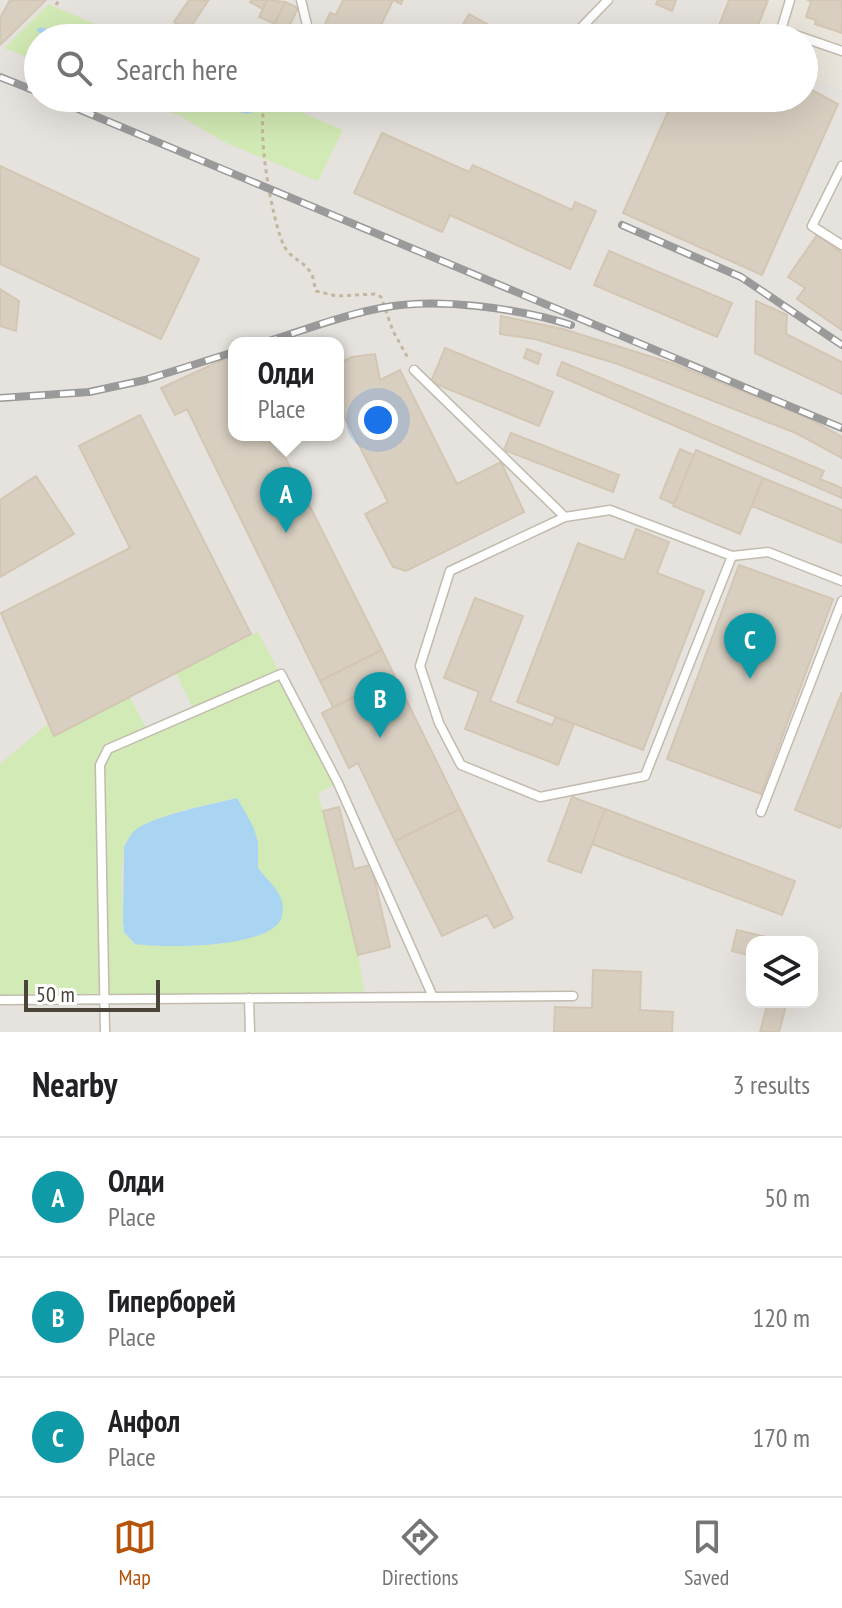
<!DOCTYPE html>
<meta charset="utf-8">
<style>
body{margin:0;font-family:"PT Sans Narrow",sans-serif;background:#f6f6f6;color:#202124}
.controls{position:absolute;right:24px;bottom:24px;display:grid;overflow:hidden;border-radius:16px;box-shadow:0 8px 32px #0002}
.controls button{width:72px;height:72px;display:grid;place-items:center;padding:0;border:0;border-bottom:2px solid #e0e0e0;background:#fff;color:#202124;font:40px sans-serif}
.scale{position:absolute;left:24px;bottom:20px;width:136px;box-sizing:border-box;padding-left:8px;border:4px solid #4b4439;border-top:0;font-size:22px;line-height:28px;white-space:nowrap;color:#4b4439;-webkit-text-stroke:6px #fff;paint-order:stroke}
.you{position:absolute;left:378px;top:420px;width:28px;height:28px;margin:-20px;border:6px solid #fff;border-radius:50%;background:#1a73e8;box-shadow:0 0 0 12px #1a73e833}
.badge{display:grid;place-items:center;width:52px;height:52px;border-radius:50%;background:#b45309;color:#fff;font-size:26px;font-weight:700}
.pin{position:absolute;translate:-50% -66px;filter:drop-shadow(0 2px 4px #0008)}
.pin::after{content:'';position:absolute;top:42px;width:28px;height:24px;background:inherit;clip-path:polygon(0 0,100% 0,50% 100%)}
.popup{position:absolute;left:228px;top:337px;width:116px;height:104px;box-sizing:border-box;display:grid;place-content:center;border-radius:16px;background:#fff;filter:drop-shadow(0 2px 6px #0005);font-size:26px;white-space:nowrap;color:#757577}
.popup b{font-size:30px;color:#202124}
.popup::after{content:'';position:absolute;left:50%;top:100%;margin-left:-16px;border:16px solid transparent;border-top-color:#fff}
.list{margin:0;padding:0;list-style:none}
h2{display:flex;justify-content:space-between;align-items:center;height:104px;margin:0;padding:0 32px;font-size:34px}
h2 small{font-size:26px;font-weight:400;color:#757577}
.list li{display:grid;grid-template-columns:52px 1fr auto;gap:24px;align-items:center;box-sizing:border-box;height:120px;padding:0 32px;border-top:2px solid #e0e0e0}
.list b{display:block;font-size:30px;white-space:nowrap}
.list p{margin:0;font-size:26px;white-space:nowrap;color:#757577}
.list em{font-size:26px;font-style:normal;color:#757577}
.icon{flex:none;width:44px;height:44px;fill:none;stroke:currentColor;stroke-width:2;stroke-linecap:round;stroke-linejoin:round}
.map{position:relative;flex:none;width:842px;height:1032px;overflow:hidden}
.search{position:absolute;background:#fff;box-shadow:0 8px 32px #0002;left:24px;right:24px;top:24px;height:88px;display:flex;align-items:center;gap:20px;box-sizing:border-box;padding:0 28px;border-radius:44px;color:#757577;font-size:30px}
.sheet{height:464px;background:#fff}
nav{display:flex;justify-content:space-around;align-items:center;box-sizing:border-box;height:112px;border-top:2px solid #e0e0e0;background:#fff;font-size:22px;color:#757577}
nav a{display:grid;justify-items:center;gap:4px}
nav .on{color:#b45309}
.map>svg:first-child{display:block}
</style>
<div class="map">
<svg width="842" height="1032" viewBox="0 0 842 1032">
<rect width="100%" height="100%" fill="#f6f3ec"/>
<path fill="#eae5da" d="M726 0H842V89L804 74V38H711Z"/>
<path fill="#e6e2dd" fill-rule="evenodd" d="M0 0H726L711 38H38V98H804V74L842 89V1032H0ZM234 343H338V435H234ZM752 942H812V1002H752Z"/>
<path fill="#d2eab5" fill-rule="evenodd" d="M49 4 127 38H38V61L4 48Z
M135 98H268L343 130 318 181 224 142 179 115Z
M258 632 338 783 318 793 358 955 365 997 0 1000V764L49 723 55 736 130 697 148 732 194 711 176 673ZM236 798 222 944H135L124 932 123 921C123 904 120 860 125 846 135 815 207 806 236 798Z"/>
<path fill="#a9d4f2" d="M217 98C229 98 246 95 255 104L251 113C241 115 234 109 227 102H219Z
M237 798 253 826 258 842V868C269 883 287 894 282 916 275 949 161 948 135 944L124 932 123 921 124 847C127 842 130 835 134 831 151 816 213 804 237 798Z"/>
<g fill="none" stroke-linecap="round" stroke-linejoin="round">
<path stroke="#a9d4f2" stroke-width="5" d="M40 30 71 38"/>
</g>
<path fill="#d8cfc1" stroke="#d3c7b4" stroke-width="2" d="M10 0H46L0 45V18Z
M189 0 208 1 188 31 174 22Z
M251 0H267L263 9 250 2Z
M267 0 285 2 275 24 259 17Z
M343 0H403L401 4 393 0 375 38 354 28 349 38 324 26 330 13 336 15Z
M658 0H676L672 11 656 4Z
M729 0H768L753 38H714Z
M808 0H842V33L815 24 816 20 806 17 811 2Z
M285 2 298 8 285 35 272 29Z
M469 14 487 24 480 38H455Z
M804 86 838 104 762 275 623 213 674 98H804Z
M422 98H446L440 110 421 100Z
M382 133 469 172 473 165 572 210 575 202 596 211 570 269 450 215 442 232 354 193Z
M0 166 199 259 161 339 0 264Z
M817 235 842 253V330L797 299 805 288 788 277Z
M609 251 732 303 717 337 594 285Z
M0 289 19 301 16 331 0 326Z
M756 301 787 315 786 334 842 362V394L755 353Z
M501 316 563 329 671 363 806 417 842 437V458L796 433 618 364 535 339 500 334Z
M445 348 553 392 539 426 431 382Z
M527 349 541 354 538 364 524 358Z
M375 354 380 380 400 370 457 484 501 462 524 512 406 571 393 567 365 514 388 502 338 404V364L352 357Z
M233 355 234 435H274L382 650 320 681 187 409 175 415 161 388Z
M562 362 824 471 820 479 842 488V498L557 375Z
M140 415 251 634 54 736 1 613 130 548 79 446Z
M511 433 619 475 613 492 504 450Z
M680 449 694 455 674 504 660 498Z
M696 450 763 478 740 534 673 506Z
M36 476 74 534 0 577V500Z
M763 478 842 510V543L752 506Z
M636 529 669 542 657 573 704 591 643 750 517 702 578 543 624 560Z
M739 565 833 599 761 794 667 759Z
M475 598 523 616 490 701 552 725 556 717 574 724 558 765 465 729 479 692 444 678Z
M382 650 395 677 333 707 320 681Z
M395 677 460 809 395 841 358 763 349 768 322 713Z
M842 692V824L840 828 795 810Z
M572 797 605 809 581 873 548 861Z
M339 807 354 869 371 865 390 947 358 955 323 811Z
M460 809 513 918 494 928 487 915 442 936 395 841Z
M605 809 795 881 782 915 592 844Z
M737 930 783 941V942H752V956L732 951Z
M593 970 641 972 640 1010 673 1012 672 1032H554L555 1007 592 1008Z
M768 1002H787L779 1032H760Z"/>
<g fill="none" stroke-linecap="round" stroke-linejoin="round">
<g stroke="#c2bbae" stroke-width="11">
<path id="service" d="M790 0 781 30 842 51
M300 38 307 25 301 0
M567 38 578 31 608 0
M842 166 812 226 842 245
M414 370 565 517
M732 556 645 776 540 797 461 765 439 723 420 666 450 571 565 517 610 510 732 556 768 552 842 581
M761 812 842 601
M249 998 250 1032
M0 1000 573 996
M105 1032 100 765 108 749 281 674 338 783 433 997"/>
</g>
<path stroke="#c4b79f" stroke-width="3" stroke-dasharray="4 4" stroke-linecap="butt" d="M56 5 59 0
M267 98C254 122 272 221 284 246 291 259 304 261 311 273 314 278 314 285 316 291L336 296 375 294 381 297 393 331 409 360"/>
<use href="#service" stroke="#fff" stroke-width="8"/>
<g stroke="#9a9a9a" stroke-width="8">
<path id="rail" d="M0 77 38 92
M52 98 842 428
M622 225 741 277 842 345
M263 343C302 331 342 315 381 308 437 297 517 308 571 325
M0 398 89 392 145 380 234 352"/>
</g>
<use href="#rail" stroke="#fff" stroke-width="5" stroke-dasharray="15" stroke-linecap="butt"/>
</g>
</svg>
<div class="controls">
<button><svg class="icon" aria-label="layers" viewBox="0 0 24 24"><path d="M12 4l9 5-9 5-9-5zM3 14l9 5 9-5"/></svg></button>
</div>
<div class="scale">50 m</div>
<div class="you"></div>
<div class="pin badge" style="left:286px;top:533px;background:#0f9aa8">A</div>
<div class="popup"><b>Олди</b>Place</div>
<div class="pin badge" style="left:380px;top:738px;background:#0f9aa8">B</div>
<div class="pin badge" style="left:750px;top:679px;background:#0f9aa8">C</div>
<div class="search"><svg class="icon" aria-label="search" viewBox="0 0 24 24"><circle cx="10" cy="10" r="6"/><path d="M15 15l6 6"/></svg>Search here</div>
</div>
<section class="sheet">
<h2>Nearby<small>3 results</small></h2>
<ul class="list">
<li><span class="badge" style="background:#0f9aa8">A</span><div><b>Олди</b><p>Place</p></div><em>50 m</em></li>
<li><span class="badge" style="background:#0f9aa8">B</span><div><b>Гиперборей</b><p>Place</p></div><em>120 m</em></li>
<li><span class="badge" style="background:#0f9aa8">C</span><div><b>Анфол</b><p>Place</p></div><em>170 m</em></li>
</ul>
</section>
<nav>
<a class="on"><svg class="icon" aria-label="map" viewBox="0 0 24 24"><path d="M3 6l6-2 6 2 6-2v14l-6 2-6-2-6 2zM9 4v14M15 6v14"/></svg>Map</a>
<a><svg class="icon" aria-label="directions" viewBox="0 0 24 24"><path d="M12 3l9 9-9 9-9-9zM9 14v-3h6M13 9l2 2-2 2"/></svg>Directions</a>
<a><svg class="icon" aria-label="saved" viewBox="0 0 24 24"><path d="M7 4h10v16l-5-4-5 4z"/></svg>Saved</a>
</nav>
